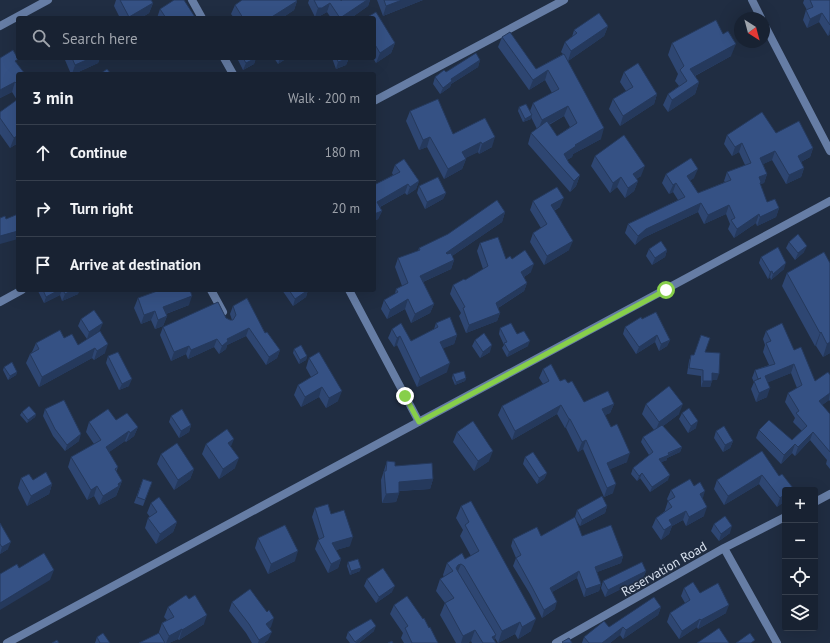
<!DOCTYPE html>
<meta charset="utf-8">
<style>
body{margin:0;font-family:"PT Sans",sans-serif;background:#212a3a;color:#f1f3f6}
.controls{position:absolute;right:12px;bottom:12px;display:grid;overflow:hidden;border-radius:4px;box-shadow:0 4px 16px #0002}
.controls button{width:36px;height:36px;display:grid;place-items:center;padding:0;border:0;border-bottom:1px solid #363f4d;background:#182232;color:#f1f3f6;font:20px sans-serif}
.compass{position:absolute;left:734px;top:12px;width:36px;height:36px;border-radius:50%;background:#182232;box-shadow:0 4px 16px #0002;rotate:144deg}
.stop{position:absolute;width:12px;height:12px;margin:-9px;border:3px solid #87cf4a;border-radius:50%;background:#fff}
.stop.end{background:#87cf4a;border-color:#fff;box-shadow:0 1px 4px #0008}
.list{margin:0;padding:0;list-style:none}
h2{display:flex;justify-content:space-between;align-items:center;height:52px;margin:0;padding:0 16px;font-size:17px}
h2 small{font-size:13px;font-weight:400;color:#9fa4ac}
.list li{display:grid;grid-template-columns:26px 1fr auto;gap:12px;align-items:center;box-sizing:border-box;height:56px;padding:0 16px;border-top:1px solid #363f4d}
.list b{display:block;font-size:15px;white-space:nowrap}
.list em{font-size:13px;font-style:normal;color:#9fa4ac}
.icon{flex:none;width:22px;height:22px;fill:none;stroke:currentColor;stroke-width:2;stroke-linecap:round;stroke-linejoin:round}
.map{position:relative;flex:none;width:830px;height:643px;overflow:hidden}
.search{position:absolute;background:#182232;box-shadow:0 4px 16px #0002;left:16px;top:16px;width:360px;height:44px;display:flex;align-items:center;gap:10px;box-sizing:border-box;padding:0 14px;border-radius:4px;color:#9fa4ac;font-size:15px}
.panel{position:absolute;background:#182232;box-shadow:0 4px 16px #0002;left:16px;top:72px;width:360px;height:220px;border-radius:4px}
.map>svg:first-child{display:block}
</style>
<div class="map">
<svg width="830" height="643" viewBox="0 0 830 643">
<rect width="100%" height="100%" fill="#202d42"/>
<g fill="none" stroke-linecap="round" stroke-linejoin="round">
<path stroke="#667da5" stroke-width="8" d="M192 0 202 18
M0 26 48 0
M224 58 233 74
M374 101 564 0
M211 290 223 312
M349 290 419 422
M0 302 22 290
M7 643 830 201"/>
<path stroke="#667da5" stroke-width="8" d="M752 0 761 18
M764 24 830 151
M815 502 830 494
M724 548 777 643
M556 643 724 548 785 517"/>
</g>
<path fill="#2e4672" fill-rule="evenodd" d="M116 0H151L153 3 149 13 141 18H120L114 6Z
M309 0H341V1L342 0H370L368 6 351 18H331L327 12 318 17H315L308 3Z
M377 0H423L383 16Z
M804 0H830V34L828 36 819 22 807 28 803 20 806 10H807L803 3Z
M297 1 294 10 282 18H234L231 14 235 5Z
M160 9 195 17V18H157Z
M374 18 395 43 391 53 376 63 373 58H374Z
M608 26 604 36 568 61 601 139 573 154 572 157 567 160 569 163 580 175 576 186 570 192 528 144 531 133 537 129 531 117V119L523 122 518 111 519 107 530 111 533 103 552 93 545 80 529 90 498 47 502 37 536 69 563 54 561 52 565 42 572 37 574 30ZM564 116 570 127 557 136 549 125Z
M672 43 731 56 695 76 699 82 695 94 668 112 663 105 668 94 679 86 675 81 678 74 668 55Z
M0 58 17 63 18 74V143L10 148 0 134V112L17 100 12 92 0 98Z
M66 58H100L98 63 74 74H71L65 60Z
M237 58H256L254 64 243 70Z
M274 58H287L278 64Z
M332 58H349L346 65 336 69Z
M480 60 478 67 451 84 450 87 440 94 433 84 435 77 446 72Z
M624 72 657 94 654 104 620 126 609 109 613 99 626 91 620 82Z
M410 111 453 134 485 118 492 147 479 154 478 152 465 158 466 159 462 169 444 179 427 147 419 150 406 121Z
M776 133 813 148 810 157 801 162 804 168 801 177 786 184 772 160 763 164 767 174 764 183 760 184 767 202 779 208 776 217 757 226 756 223 734 238 728 229 730 224 726 214 704 224 698 212 643 238 635 245 625 233 628 224 678 200 673 192 669 194 662 183 666 174 694 178 690 180 698 193 725 182 724 181 727 172 745 165 739 152 732 156 724 144 727 135Z
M595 156 641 176 636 179 638 181 634 191 625 198 617 187 610 193 591 166Z
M404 159 419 181 416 189 407 195 405 193 380 207 382 211 378 219 374 221V185L393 175 392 173 395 165Z
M419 186 446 193 443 199 425 209 417 193Z
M533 201 560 207 554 211 569 250 544 265 530 242 533 233 541 228 530 210Z
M505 212 502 222 452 256 454 260 451 269 423 282 434 304 430 313 411 323 405 309 387 319 381 309 384 300 395 294 396 289 402 286 395 267 398 258 418 251 419 248Z
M789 242 804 252 795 260 786 248Z
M480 243 506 259H512L531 272 524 277 527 283 524 291 498 308 500 313 497 321 466 333 459 316 461 313 450 294 453 285 465 280 483 269 477 251Z
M649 249 667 250 665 257 652 265 646 256Z
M761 257 784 269 771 280 770 277 768 279 759 263Z
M830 263V353L823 357 816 346H815L782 286 787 273Z
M38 290H79L78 294 62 301 60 295 44 303 38 291Z
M282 290H308L306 297 293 306Z
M138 298 189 305 166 314 167 316 163 326 155 329 151 320 141 324 134 308Z
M233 306 265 333 280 350 277 358 266 365 246 336 227 345 226 349 219 354 214 347 188 359 186 354 171 361 160 335 163 327 226 318 230 320H232L230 314Z
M81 319 100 330 87 339 78 326Z
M642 319 670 340 667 346 659 351 655 342 636 354 623 334 625 327Z
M436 323 457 335 454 344 443 348 447 372 417 387 397 345 394 347 388 338 392 329 411 341 434 329Z
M500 328 517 334 528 346 507 357 502 348 504 345 499 334Z
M100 331 105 353 94 360 92 358 39 387 26 363 30 354 32 352 36 343 64 338 78 345Z
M766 331 794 350 815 381 830 375V401L829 400 822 405 830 414V469L826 464 827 460 810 440 795 456 792 453 781 464 756 438 759 430 792 440 802 431 793 422 795 418 785 402 788 393 797 388 791 373 768 382 767 397 756 402 751 389 754 382 752 378 755 370 769 365 763 352 765 345 763 339Z
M475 340 490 352 480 358 472 346Z
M294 349 307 356 306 360 299 364 293 353Z
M705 352 717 380H712L710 387H701V376L687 374 689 361 691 355H694Z
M108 356 129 386 119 390 106 363Z
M309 358 338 401 326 408 319 397 301 407 294 395 298 385 311 377 306 368Z
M4 367 17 372 16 375 8 380 3 370Z
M543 369 560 381 568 383 584 402 614 404 610 413 605 415 627 462 610 469 613 493 604 497 583 449 578 452 566 428H565L557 414 512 440 498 415 502 406 543 384 539 378Z
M453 374 466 378 465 381 455 385 452 378Z
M646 404 679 414 663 426 682 447 680 452 667 458V460L661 462 668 480 650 492 640 478 637 481 631 474 633 468 649 455 641 442 643 437 654 430 642 414Z
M45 409 79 441 65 451 53 436 43 416Z
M22 412 36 414 35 417 27 423 20 415Z
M682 413 696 428 688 433 679 419Z
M171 416 191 425 189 432 179 438 169 422Z
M116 420 138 427 134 436 126 442 125 441 109 452 118 467 116 472 122 481 116 496 99 505 94 496 87 500 68 467 71 457 94 444 86 432 89 422Z
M716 431 733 441 730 448 723 452 714 438Z
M457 432 489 461 474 471 453 442Z
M206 444 231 447 235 468 219 479 202 454Z
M762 451 785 490V501L777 507 759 484 724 505 714 489 717 480Z
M161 454 194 469 190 479 174 490 157 464Z
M525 457 547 473 544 479 537 484 523 464Z
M387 461 395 466 433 479 430 489 399 491V493L396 502 382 503 381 480Z
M21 478 52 484 49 494 27 506 18 488Z
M143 479 152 482 143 506 134 503Z
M694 486 702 498 704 516 686 526 683 520 672 526 669 534 661 540 652 527 656 518 665 511V510L668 501 667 499 671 490Z
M151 503 177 522 173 532 156 544 145 528 148 518 150 517 147 513Z
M461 506 531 631 518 639 515 634 498 643 495 638 494 640 496 643H472L471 641 468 643H456L440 615 445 603 436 591 440 579 444 577 443 575 447 563 465 559 471 556 460 536 463 530 456 518Z
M607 506 605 513 580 526 575 518 582 536 623 556 621 563 597 572 601 584 599 591 584 597 577 578 552 592 555 609 542 618 530 594 513 566 516 558 511 546 513 539 541 536 575 517 577 510Z
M315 508 331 514 350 546 336 550 341 559 338 568 328 573 315 549 318 540 319 539 312 517Z
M0 523 8 549 0 554Z
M714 524 730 533 719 541 711 531Z
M258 538 295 561 268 574 255 548Z
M348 562 360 571 350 575 347 566Z
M646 571 643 578 605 597 601 588 603 581Z
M367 579 392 592 376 603 364 586Z
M684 588 700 593 726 613 698 629 697 627 679 639 667 622 670 613 685 603 681 596Z
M232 602 271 627 269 628 268 640 264 643H252L246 633 229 611Z
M394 605 429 628 438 643H404L401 638 403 633 390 614Z
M168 607 204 624 179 640 178 639 169 643H139L159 633V632L162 623 167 620 164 617Z
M661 607 658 615 623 639 620 635 610 643H582L584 637Z
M374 631 359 643H350L346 638 348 632Z
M97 637 110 643H95Z"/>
<path fill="#25395c" d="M367 0H370L368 6 351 18H340Z
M402 0H423L383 16 386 6Z
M297 1 294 10 282 18H270Z
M153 3 149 13 141 18H129V17Z
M330 3 327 12 318 17H315L318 8Z
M822 13 819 22 807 28 810 19Z
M608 26 604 36 568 61 571 51Z
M830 29V34L828 36Z
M395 43 391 53 376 63 380 53Z
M736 44 731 56 687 80 690 69Z
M91 58H100L98 63 74 74H72L75 65Z
M256 58 254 64 243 70 246 63Z
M280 58H287L278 64Z
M349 58 346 65 336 69 338 62Z
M480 60 478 67 451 84 450 87 440 94 443 88 451 79Z
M548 70 545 80 529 90 533 80Z
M15 82 12 92 0 98V90Z
M699 82 695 94 668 112 672 100Z
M657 94 654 104 620 126 623 116Z
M568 106 564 116 538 130 542 120Z
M532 115 531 119 523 122 525 119Z
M604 128 601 139 573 154 572 157 560 164 564 154 575 145Z
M18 135V143L10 148 14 138Z
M430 137 427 147 419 150 423 140Z
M495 137 492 147 479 154 482 144Z
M481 142 478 152 458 162 462 152Z
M742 143 739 152 732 156 735 147Z
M813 148 810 157 795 165 798 156Z
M775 151 772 160 757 167 760 158Z
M466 159 462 169 444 179 448 169Z
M645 166 641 176 629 184 633 174Z
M804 168 801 177 786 184 789 175Z
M698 169 694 178 684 185 687 176Z
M767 174 764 183 760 184 756 192 759 177Z
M580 175 576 186 570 192 574 181Z
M621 177 617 187 610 193 613 183Z
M419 181 416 189 407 195 410 187Z
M638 181 634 191 625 198 628 188Z
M676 183 673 192 669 194 673 185Z
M408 184 405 193 374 210 377 202Z
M446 193 443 199 425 209 427 202Z
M564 198 560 207 547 214 551 205Z
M701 203 698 212 643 238 635 245 638 236 646 229Z
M729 205 726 214 704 224 708 215Z
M779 208 776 217 757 226 760 217Z
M382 211 378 219 374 221V214Z
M505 212 502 222 443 262 446 253Z
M759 214 756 223 734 238 737 229Z
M18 231V239L0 244V236Z
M573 241 569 250 544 265 547 256Z
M807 246 804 252 795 260 798 253Z
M667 250 665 257 652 265 655 258Z
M454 260 451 269 416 285 420 276Z
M786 263 784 269 771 280 773 274Z
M534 264 531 272 518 281 521 272Z
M772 271 770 277 768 279 770 272Z
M527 283 524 291 493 311 496 303Z
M59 290H62L60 295 44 303 46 297Z
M73 290H79L78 294 62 301 65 294Z
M308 290 306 297 293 306 295 299Z
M192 296 189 305 160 316 163 307Z
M408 299 405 309 387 319 390 310Z
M434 304 430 313 411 323 415 314Z
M155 311 151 320 141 324 144 315Z
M500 313 497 321 466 333 469 325Z
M167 316 163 326 155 329 158 320Z
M103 323 100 330 87 339 89 332Z
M249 328 246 336 227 345 226 349 219 354 222 346 227 339Z
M821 332 816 346H815L820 333Z
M457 335 454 344 437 351 440 342Z
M657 335 655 342 636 354 639 347Z
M400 336 397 345 394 347 397 338Z
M217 339 214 347 188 359 191 350Z
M670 340 667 346 659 351 661 344Z
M530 341 528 346 507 357 509 352Z
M830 342V353L823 357 827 344Z
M108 344 105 353 94 360 97 351Z
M492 345 490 352 480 358 483 352Z
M189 346 186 354 171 361 174 352Z
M95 348 92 358 39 387 42 377Z
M280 350 277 358 266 365 269 357Z
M307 356 306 360 299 364 300 360Z
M450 363 447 372 417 387 420 378Z
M794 364 791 373 762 385 765 376Z
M17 372 16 375 8 380 10 376Z
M712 373 719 374 717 380H710Z
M466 378 465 381 455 385 456 382Z
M132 379 129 386 119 390 122 384Z
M703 381H712L710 387H701Z
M322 387 319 397 301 407 305 397Z
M770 388 767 397 756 402 759 393Z
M342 391 338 401 326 408 329 398Z
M830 393 829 400 816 410 819 401Z
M614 404 610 413 598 418 602 409Z
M683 404 679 414 655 432 659 422Z
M561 405 557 414 512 440 515 431Z
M36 414 35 417 27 423 28 420Z
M569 419H570L566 428H565Z
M698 421 696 428 688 433 691 426Z
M191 425 189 432 179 438 181 431Z
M138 427 134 436 126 442 130 433Z
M129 431 125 441 102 457 106 447Z
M813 432 810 440 795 456 798 447Z
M81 434 79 441 65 451 67 445Z
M234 439 230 449 228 443Z
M586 440 583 449 578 452 582 442Z
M733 441 730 448 723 452 725 445Z
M795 444 792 453 781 464 784 455Z
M682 447 680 452 667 458V460L657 464 659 459Z
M493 451 489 461 474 471 478 461Z
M630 453 627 462 604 472 607 463Z
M239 458 235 468 219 479 223 469Z
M194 469 190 479 174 490 178 480Z
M547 473 544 479 537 484 539 478Z
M642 473 640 478 637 481 639 476Z
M670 475 668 480 650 492 652 487Z
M762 475 759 484 724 505 728 496Z
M433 479 430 489 395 491 399 482Z
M122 481 116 496 99 505 103 496Z
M52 484 49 494 27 506 31 496Z
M616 484 613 493 604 497 607 488Z
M97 486 94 496 87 500 91 490Z
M705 491 702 501 700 494Z
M399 493 396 502 382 503 386 494Z
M785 494V501L777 507 780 498Z
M607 506 605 513 580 526 582 520Z
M707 507 704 516 686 526 689 517Z
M686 511 683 520 672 526 669 534 661 540 669 520Z
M177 522 173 532 156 544 160 534Z
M732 526 730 533 719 541 721 534Z
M353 537 350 546 329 552 332 543Z
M11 542 8 549 0 554 2 547Z
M298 551 295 561 268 574 271 564Z
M623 556 621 563 592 574 595 567Z
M341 559 338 568 328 573 331 564Z
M461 564 456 576V568L458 565Z
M361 568 360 571 350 575 351 571Z
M54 570 50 580 0 610V603Z
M579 571 577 578 547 595 550 588Z
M646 571 643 578 605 597 608 590Z
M601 584 599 591 584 597 586 589Z
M395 586 392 592 376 603 379 597Z
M557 602 555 609 542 618 544 610Z
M729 605 726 613 698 629 701 620Z
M661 607 658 615 623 639 626 630Z
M207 615 204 624 179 640 182 630Z
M274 618 271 627 263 632 266 624Z
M536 619 531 631 518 639 522 627Z
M700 619 697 627 679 639 682 631Z
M520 622 515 634 498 643 502 631Z
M376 626 374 631 359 643H355Z
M623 627 620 635 610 643H602Z
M182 629 178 639 169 643H166L169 636Z
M475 630 471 641 468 643H461L463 636Z
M272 632 268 640 264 643H258L259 640Z
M496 635 493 643 492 637Z"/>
<path fill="#355184" stroke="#25395c" d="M120 0H151L153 3 129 17Z
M174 0H184L195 17 194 18H166L160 9Z
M242 0H296L297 1 270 18H243L235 5Z
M314 0H341V1L342 0H367L340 18 330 3 322 8H318Z
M384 0H402L386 6Z
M810 0H830V25L822 13 810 19 806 10 813 7Z
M376 12 395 43 380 53 374 43V18H366Z
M599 13 608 26 571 51 565 42 577 33 574 30Z
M716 20 723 34 728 31 736 44 690 69 699 82 672 100 668 94 687 81 680 70 684 66 672 43Z
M510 32 536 69 564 54 604 128 575 145 576 146 564 154 569 163 580 175 574 181 531 133 547 121 557 136 577 123 568 106 542 120 533 103 559 89 548 70 533 80 502 37Z
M13 50 18 59 15 61 25 74H18V85L15 82 0 90V58Z
M476 53 480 60 451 79 452 81 443 88 435 77 444 70 446 72Z
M72 58H91L75 65Z
M243 58H256L246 63Z
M337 58H349L338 62Z
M638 63 657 94 623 116 613 99 633 87 624 72Z
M107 69 111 74H100Z
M18 99V135L14 138 0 118V112Z
M438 99 453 134 485 118 495 137 482 144 481 142 462 152 466 159 448 169 430 137 423 140 410 111Z
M526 104 532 115 525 119 519 107Z
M762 112 776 133 799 121 813 148 798 156 804 168 789 175 775 151 760 158 767 174 759 177 761 182 760 183 767 202 775 199 779 208 760 217 759 214 737 229 731 220 735 218 729 205 708 215 701 203 646 229 638 236 628 224 685 197 676 183 673 185 666 174 691 158 698 169 687 176 698 193 731 180 727 172 751 163 742 143 735 147 727 135Z
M624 135 645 166 633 174 638 181 628 188 621 177 613 183 595 156Z
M404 159 419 181 410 187 408 184 377 202 382 211 374 214V185L400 172 395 165Z
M438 177 446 193 427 202 419 186Z
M557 187 564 198 551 205 573 241 547 256 533 233 547 224 533 201Z
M497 200 505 212 446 253 447 254 451 253 454 260 420 276 434 304 415 314 408 299 390 310 384 300 398 292 396 289 408 283 398 258 420 250 419 248 448 234Z
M18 214V231L0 236V218L5 216 6 219Z
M798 234 807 246 798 253 789 242Z
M498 237 506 259 510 256 512 259 525 250 534 264 521 272 527 283 496 303 500 313 469 325 463 308 465 307 453 285 464 279 465 280 488 266 480 243Z
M661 241 667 250 655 258 649 249Z
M778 247 786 263 773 274 772 271 770 272 761 257Z
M824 252 830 263V342L827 344 821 332 820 333 787 273Z
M43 290H59L46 297Z
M63 290H73L65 294Z
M160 290H190L192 296 163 307 167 316 158 320 155 311 144 315 138 298Z
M289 290H308L295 299Z
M247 298 265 333 267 332 280 350 269 357 249 328 227 339 228 341 222 346 217 339 191 350 189 346 174 352 163 327 218 302 226 318 230 320H233L236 315 233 306Z
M94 310 103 323 89 332 81 319Z
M656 312 670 340 661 344 657 335 639 347 625 327 641 317 642 319Z
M450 317 457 335 440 342 450 363 420 378 400 336 397 338 392 329 401 323 411 341 438 327 436 323Z
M511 323 517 334 524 331 530 341 509 352 504 343 507 342 500 328Z
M782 323 794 350 801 347 815 381 828 372 830 375V393L819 401 830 414V452L813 432 798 447 795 444 784 455 759 430 769 420 792 440 807 426 796 413 799 411 788 393 802 385 794 364 765 376 770 388 759 393 754 381 761 378 758 379 755 370 775 364 766 343 771 341 766 331Z
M60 330 64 338 72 334 78 345 100 331 108 344 97 351 95 348 42 377 30 354 39 349 36 343Z
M484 333 492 345 483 352 475 340Z
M701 335 710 338 705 352 720 353 719 374 712 373V381H703V370L689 368 691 355H694Z
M301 345 307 356 300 360 294 349Z
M118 352 132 379 122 384 108 356Z
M319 352 342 391 329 398 322 387 305 397 298 385 318 373 309 358Z
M12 362 17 372 10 376 4 367Z
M551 364 560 381 565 379 568 383 572 381 584 402 608 391 614 404 602 409 611 427 617 424 630 453 607 463 616 484 607 488 586 440 582 442 570 419H569L561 405 515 431 502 406 549 381 543 369Z
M464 371 466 378 456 382 453 374Z
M669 386 683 404 659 422 646 404Z
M64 400 81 434 67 445 55 429 45 409Z
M29 406 36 414 28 420 22 412Z
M689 408 698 421 691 426 682 413Z
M108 409 116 420 127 413 138 427 130 433 129 431 106 447 118 467 115 469 122 481 118 484 119 486 103 496 97 486 91 490 71 457 101 440 89 422Z
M182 409 191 425 181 431 171 416Z
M473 421 493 451 478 461 457 432Z
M662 425 682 447 668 453 669 455 659 459 670 475 652 487 642 473 639 476 633 468 653 452 643 437Z
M724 426 733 441 725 445 716 431Z
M227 429 234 439 228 443 239 458 223 469 206 444Z
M177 443 194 469 178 480 161 454Z
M762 451 779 476 782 474 793 488 790 490H785V494L780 498 762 475 728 496 717 480Z
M533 452 547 473 539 478 525 457Z
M387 461 395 462V466L432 463 433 479 399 482V493L386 494 384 471H386Z
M46 472 52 484 31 496 21 478 29 474 33 480Z
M143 479 152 482 145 500 137 497Z
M690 479 694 486 700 482 705 491 700 494 707 507 689 517 686 511 669 520 672 525 664 530 656 518 672 507 668 501 675 497 671 490Z
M602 496 607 506 582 520 577 510Z
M159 497 177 522 160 534 148 518 157 512 151 503Z
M471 501 536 619 522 627 520 622 502 631 464 566 461 564 458 565 456 568 457 570 496 635 492 637 496 643H483L475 630 463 636 445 603 454 598 440 579 453 571 447 563 462 553 465 559 479 551 465 525 469 522 461 506Z
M328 504 331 514 344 510 353 537 332 543 341 559 331 564 318 540 324 537 315 508Z
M725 516 732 526 721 534 714 524Z
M575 517 582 536 611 525 623 556 595 567 601 584 586 589 579 571 550 588 557 602 544 610 532 587 516 558 521 555 513 539 537 527 541 536Z
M0 523 11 542 2 547 0 544Z
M285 525 298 551 271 564 258 538Z
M44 553 54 570 0 603V574L17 564 19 568Z
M358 559 361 568 351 571 348 562Z
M642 562 646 571 608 590 603 581Z
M383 568 395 586 379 597 367 579Z
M693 582 700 593 718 583 729 605 701 620 700 619 682 631 670 613 690 600 684 588Z
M250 589 267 612 269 610 274 618 266 624 272 632 259 640 249 624 232 602Z
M186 595 189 599 195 595 207 615 182 630V629L169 636 162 623 174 617 168 607Z
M407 596 423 619 424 618 429 628 430 627 438 643H412L405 628 408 626 394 605Z
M654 597 661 607 626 630 623 627 602 643H589L584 637 604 621 609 627Z
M371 619 376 626 355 642 348 632Z
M719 628 729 643H697Z
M103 633 110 643H100L97 637Z
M159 633 165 643H139Z
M750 633 755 640 751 643H736Z
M569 638 572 643H563L562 642Z
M57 640 59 643H52Z
M392 641 393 643H388Z"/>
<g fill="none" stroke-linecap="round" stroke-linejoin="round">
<path stroke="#87cf4a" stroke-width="5" d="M405 396 419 422 666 290"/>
</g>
<g text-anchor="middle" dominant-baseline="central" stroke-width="3.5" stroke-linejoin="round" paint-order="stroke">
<g font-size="13" fill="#d7e0ee" stroke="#202d42">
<text transform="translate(664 569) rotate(-30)">Reservation Road</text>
</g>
</g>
</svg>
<div class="controls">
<button>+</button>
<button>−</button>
<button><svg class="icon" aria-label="locate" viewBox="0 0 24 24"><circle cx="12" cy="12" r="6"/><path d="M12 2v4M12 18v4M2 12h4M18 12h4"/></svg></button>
<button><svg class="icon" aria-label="layers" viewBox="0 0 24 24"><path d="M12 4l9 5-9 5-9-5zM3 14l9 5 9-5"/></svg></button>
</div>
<svg class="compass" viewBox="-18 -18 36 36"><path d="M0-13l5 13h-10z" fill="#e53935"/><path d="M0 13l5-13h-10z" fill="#9fa4ac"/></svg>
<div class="stop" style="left:666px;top:290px"></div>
<div class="stop end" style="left:405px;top:396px"></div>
<div class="search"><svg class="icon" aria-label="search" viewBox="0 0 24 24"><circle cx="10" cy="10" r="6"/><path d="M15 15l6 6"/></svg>Search here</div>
<section class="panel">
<h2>3 min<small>Walk · 200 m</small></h2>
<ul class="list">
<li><svg class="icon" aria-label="ahead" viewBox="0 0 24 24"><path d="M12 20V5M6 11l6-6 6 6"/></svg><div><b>Continue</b></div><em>180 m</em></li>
<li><svg class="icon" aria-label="right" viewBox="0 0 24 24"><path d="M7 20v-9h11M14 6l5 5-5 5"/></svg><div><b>Turn right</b></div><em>20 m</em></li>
<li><svg class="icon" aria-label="arrive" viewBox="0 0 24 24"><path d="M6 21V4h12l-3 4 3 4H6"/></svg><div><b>Arrive at destination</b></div></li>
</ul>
</section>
</div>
